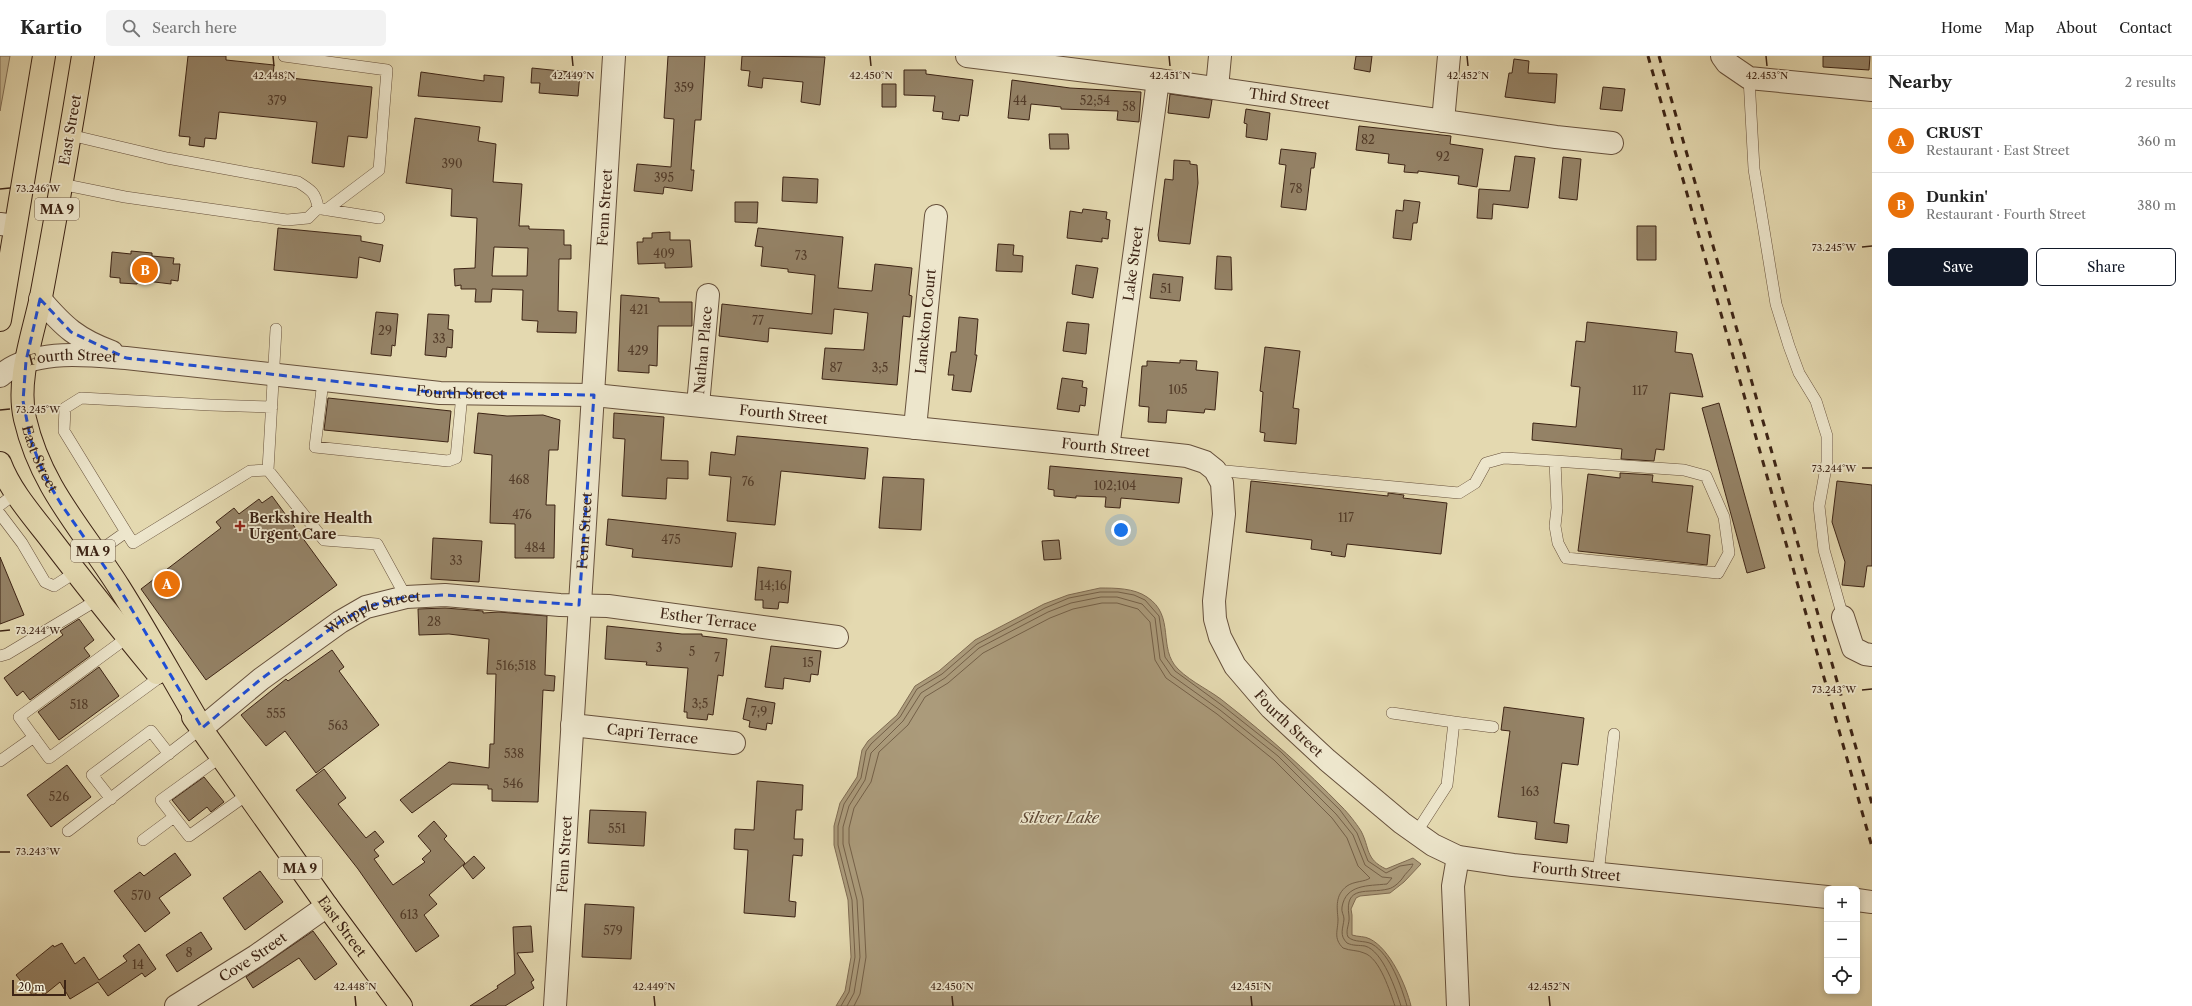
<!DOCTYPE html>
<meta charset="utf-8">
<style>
body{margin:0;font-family:"Libre Caslon Text",serif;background:#f2f2f2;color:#222}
.controls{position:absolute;right:12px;bottom:12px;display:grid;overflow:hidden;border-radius:6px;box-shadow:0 2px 6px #0003}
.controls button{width:36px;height:36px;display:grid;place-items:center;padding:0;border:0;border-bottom:1px solid #e0e0e0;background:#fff;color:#222;font:20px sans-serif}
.scale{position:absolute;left:12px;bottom:10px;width:54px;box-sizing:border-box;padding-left:4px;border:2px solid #3d2415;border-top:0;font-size:11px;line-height:14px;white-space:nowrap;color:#3d2415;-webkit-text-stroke:3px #ede6cc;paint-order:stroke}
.you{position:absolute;left:1121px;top:474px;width:14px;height:14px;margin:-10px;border:3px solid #fff;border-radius:50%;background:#1a73e8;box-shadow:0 0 0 6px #1a73e833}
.badge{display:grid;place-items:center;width:26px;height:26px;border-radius:50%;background:#111827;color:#fff;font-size:13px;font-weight:700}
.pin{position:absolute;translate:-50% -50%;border:2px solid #fff;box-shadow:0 1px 4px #0006}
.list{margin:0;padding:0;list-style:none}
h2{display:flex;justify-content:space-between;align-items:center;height:52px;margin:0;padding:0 16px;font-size:17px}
h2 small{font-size:13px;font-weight:400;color:#767676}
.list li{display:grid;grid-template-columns:26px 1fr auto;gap:12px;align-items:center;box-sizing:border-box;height:64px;padding:0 16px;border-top:1px solid #e0e0e0}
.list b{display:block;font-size:15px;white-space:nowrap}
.list p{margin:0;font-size:13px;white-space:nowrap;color:#767676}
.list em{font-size:13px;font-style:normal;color:#767676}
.actions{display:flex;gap:8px;padding:12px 16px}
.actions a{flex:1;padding:9px 0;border:1px solid #111827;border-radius:6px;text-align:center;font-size:14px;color:#111827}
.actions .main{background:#111827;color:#fff}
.icon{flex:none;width:22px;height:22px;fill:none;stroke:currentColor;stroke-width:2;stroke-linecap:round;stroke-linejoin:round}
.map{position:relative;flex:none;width:1872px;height:950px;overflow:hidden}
header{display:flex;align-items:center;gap:24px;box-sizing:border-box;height:56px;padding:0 20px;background:#fff;border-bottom:1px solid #e0e0e0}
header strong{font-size:19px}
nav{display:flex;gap:22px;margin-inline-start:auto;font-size:14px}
.search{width:280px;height:36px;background:#f2f2f2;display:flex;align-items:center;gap:10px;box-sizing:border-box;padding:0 14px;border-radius:6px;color:#767676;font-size:15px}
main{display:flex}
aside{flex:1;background:#fff}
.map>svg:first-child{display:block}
</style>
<header>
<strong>Kartio</strong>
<div class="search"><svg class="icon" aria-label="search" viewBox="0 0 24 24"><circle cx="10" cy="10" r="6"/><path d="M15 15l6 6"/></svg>Search here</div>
<nav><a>Home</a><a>Map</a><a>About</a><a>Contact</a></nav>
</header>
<main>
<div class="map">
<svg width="1872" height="950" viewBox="0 0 1872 950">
<rect width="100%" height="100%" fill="#e4d9b0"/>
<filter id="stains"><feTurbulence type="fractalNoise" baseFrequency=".005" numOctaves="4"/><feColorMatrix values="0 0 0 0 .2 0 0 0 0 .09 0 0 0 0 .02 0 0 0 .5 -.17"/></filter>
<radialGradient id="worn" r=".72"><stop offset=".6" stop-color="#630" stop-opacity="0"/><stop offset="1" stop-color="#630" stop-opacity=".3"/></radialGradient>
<path fill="#c8ba96" stroke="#826f56" d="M0 0H10L0 55Z"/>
<path fill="#ab9b7b" stroke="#7f6b52" d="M1100 532C1115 532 1134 532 1147 541 1176 560 1157 592 1178 613 1192 627 1212 635 1227 648 1268 680 1306 714 1342 751 1348 757 1356 767 1361 775 1370 792 1365 803 1386 813L1413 802 1421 808 1404 826 1390 837 1360 840 1356 842 1351 853 1352 859V879C1358 881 1365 880 1370 883 1390 893 1406 929 1411 950H836L845 935 851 901 848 844 834 789V770L840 747 857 721 862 694 868 685 897 659 915 630 939 615 975 584 1044 548 1068 539Z"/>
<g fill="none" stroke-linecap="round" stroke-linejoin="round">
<path stroke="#746048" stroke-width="1" d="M841 950 849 936 855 901 852 844 838 789V770L844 748 861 722 866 695 871 688 900 661 917 633 942 618 977 588 1045 552 1069 542 1100 536H1118L1134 539 1145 544 1159 560 1165 601 1175 615 1223 650 1281 696 1340 754 1357 777 1368 805 1386 817 1400 810 1413 808C1412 812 1407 816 1404 820 1401 825 1394 832 1388 833 1368 838 1344 828 1349 860 1350 868 1345 874 1348 881 1355 887 1364 884 1372 888 1391 899 1401 930 1407 950
M847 950 854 937 860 901 857 844 843 788V771L849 750 865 724 871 697 903 665 921 637 945 622 979 592 1048 556 1071 547 1101 541H1117L1142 548 1155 562 1160 603 1171 619 1220 654 1278 700 1336 758 1353 779 1365 809 1382 821 1392 822 1387 828C1368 830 1346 828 1342 851 1341 856 1344 859 1344 863 1343 873 1339 879 1347 887 1353 890 1359 889 1365 890 1383 895 1396 934 1401 950
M854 950 860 938 866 901 863 843 849 787V772L854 752 871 726 879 696 908 669 925 641 948 627 983 597 1050 562 1073 553 1102 547H1117L1138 553 1150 566 1155 604 1166 622 1217 658 1274 704 1332 762 1347 782 1358 810 1370 822C1365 826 1354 825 1347 830 1335 839 1337 851 1338 863 1338 875 1333 882 1343 892 1350 895 1358 894 1364 897 1380 902 1390 936 1395 950"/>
</g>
<path fill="#948266" stroke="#3d2415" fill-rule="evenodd" d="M188 0H226V4L274 9 273 20 372 31 367 82 348 80 344 111 312 107 317 66 219 56 216 83 205 82 204 91 189 89 190 81 179 80Z
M668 0H705L701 64H695L691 114H694L692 135 664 131 663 138 634 135 637 108 671 111 674 63 664 62Z
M742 0 825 1 820 49 801 46 803 26 763 22 762 32 748 30 750 15 741 14Z
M1356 0H1372L1370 16 1354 13Z
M1823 0H1870L1869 14 1823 11Z
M1514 3 1529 5 1528 17 1557 18 1555 47 1505 41 1509 17H1512Z
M532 12 580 17 578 40 539 37 540 27H531Z
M904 14H926V18L973 24 968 60 960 59 959 65 942 63 943 56 933 55 935 40 904 39Z
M421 16 484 25V19L504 21 502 46 418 40Z
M1012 24 1070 32 1141 36 1139 66 1117 64 1118 55 1061 53V51L1031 48 1029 64 1008 62Z
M882 28H896V51H882Z
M1603 31 1625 33 1622 55 1600 53Z
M1170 38 1212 44 1209 62 1168 57Z
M1246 53 1270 57 1267 84 1246 81 1247 68 1244 67Z
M415 62 480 71 478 85 496 88 493 126 522 128 519 170H529V173L564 174V189H571V203H559L558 255 577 256 576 277 537 276 538 265 522 264 523 234 492 233 491 246H475L476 233H461V229L455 230 454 213 475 212 477 162 451 160 452 133 406 127ZM494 191 528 192 527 220H492Z
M1359 70 1451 80 1450 88 1483 93 1477 131 1458 128 1459 120 1418 115V117L1404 116 1405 109 1388 107 1389 98 1356 94Z
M1049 78H1068L1069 93H1050Z
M1281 93 1316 97 1314 112H1311L1306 154 1281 151 1286 109 1279 108Z
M1515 100 1535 102 1528 152 1493 148 1492 163 1477 162 1479 133 1510 135Z
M1563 101 1581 103 1577 144 1559 142Z
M1174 104 1190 105V108L1197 109 1198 127 1190 188 1159 185 1158 179 1165 123 1173 124Z
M783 121 818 123 817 147 782 145Z
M1404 144 1420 146 1417 167H1413L1411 184 1393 182 1396 154 1403 155Z
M735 146H758L757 167 735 166Z
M1083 153 1107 156 1106 163 1110 164 1108 183 1102 182V186L1067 182 1070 155 1082 157Z
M1637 170H1656V204H1637Z
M278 172 361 180V185L383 189 380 206 359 201 357 222 274 214Z
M758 172 843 181 838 232 872 235 875 208 912 212 909 239 912 240 910 261 903 260 897 329 822 323 825 292 864 294 868 257 834 253 832 278 769 272 768 286 719 280 722 248 812 258 815 219 788 216V213L761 210 763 191 755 190Z
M670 176V184H690L692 211 665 212V207L638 208 637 186H643V182H652V177Z
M998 188 1014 189 1013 199 1023 200 1022 216 996 215Z
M131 195 152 197V200L174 202 173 208H180L178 225 171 224V228L138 224 137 228 120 227V222L110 221 112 196 131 198Z
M1217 200 1231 201 1232 234 1215 233Z
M1076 209 1098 212 1093 242 1072 238Z
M1153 218 1183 221 1180 245 1150 242Z
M621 239 659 242V246H692V270H658L657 310 649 309V317L618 315Z
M376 256 398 258 395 290 392 289 391 300 371 298Z
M428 258 449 259 448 273 453 274 452 292 447 291 446 301 425 299Z
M959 261 978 263 975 299H977L971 336 952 334 954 319H948L951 296H956Z
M1067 266 1089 268 1086 298 1063 295Z
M1587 266 1677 276 1675 296 1692 298 1703 341 1670 337 1664 394 1656 393 1654 405 1621 403 1622 393 1532 384 1533 367 1576 371 1580 331 1571 330 1576 285 1585 286Z
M1265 291 1300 295 1293 352 1299 353 1296 388 1264 385 1265 377 1260 376 1263 336 1260 335Z
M1180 304 1197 305 1196 314 1218 316 1215 354 1205 353 1204 357 1167 354 1166 367 1148 366 1149 351 1139 350 1142 310H1147V305L1180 307Z
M1062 322 1083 325 1082 331 1087 332 1085 350 1080 349 1079 356 1057 353Z
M328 342 451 355 448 386 324 374Z
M1719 347 1765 512 1747 517 1702 352Z
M478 357 507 360 543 359 560 364 558 394H549L546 449H555L554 502H515V468L490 467 492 399 474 397Z
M614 357 664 361 661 404 688 405V423L667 422 666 443 622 440 625 383 613 382Z
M737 380 868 392 865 423 781 415 775 469 727 465 731 421 709 419 711 396 735 399Z
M1050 410 1182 422 1179 447 1121 442 1120 452 1105 451 1106 441 1076 440V442L1054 440V434L1048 433Z
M1620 417 1653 419 1652 426 1693 430 1687 476 1710 479 1707 509 1578 495 1588 418 1620 422Z
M883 421 924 423 921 474 879 472Z
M1251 425 1388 440V437L1404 439 1403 442 1447 447 1441 498 1347 488 1345 501 1331 499 1332 496 1311 493 1312 484 1246 476Z
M1837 425 1872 429V510H1867L1864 531 1842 529 1845 506 1832 466Z
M272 440 337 529 206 624 141 533 221 472 216 466 234 452 239 458 259 443 262 447Z
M608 463 736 477 732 511 632 501 633 493 606 489Z
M433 482 482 485 479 526 431 523Z
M1059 484 1061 503 1044 504 1042 485Z
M0 501 24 559 0 568Z
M758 511 791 515 788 547 779 546 778 553 763 552V544H755Z
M445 552 483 555V557L499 556 547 560 545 619 555 620 554 635 543 634 538 746 492 745V733H488V729L452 728 412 757 400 744 449 706 489 712 490 688H494L496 618H487L489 583 449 578 419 579 418 553Z
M79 563 94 584 84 592 90 600 30 644 23 635 17 640 4 622 63 579 60 575Z
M607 570 682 578H702V580L727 583 723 620 718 619 713 659 708 658 707 664 687 662V656H684L688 612 646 609 647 606 605 603Z
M771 590 821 595 818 619 811 618 810 626 784 622 783 633 765 631Z
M332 594 344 611 339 615 379 669 316 717 285 675 266 690 241 659 286 623 288 625Z
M99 611 119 640 59 684 38 656Z
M747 642 775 647 772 668 767 667 766 674 749 671 750 665 743 663Z
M1504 651 1584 662 1578 709 1562 707 1554 767 1569 769 1567 787 1535 783 1537 766 1498 761 1510 675 1501 674Z
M67 709 91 741 51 771 27 739Z
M324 713 346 742 338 748 366 782 375 775 384 786 374 794 379 800 374 803 393 829 425 806 422 803 431 795 418 780 434 765 447 780 444 783 465 807 429 839 437 848 424 859 439 880 416 896 358 813 296 734Z
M204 721 224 746 211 756 207 751 189 765 172 744Z
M757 725 803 729 802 754H796L794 783H803L802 800 793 799 789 845 796 846 795 861 744 857 748 794 734 793 735 773 754 774Z
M590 754 646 756 644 790 588 787Z
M175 797 191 819 159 842 170 857 145 876 114 835 140 816 144 820Z
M474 800 485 812 473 823 463 810Z
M260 815 283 846 245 874 223 842Z
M585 848 634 851 631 903 582 901Z
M531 870 533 896 517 897 534 924 531 926 534 932 505 950H470L498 932 497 930 515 918 513 871Z
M313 875 337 908 315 924 299 902 253 932 246 921Z
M201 876 212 893 177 916 166 899Z
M62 887 75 908 84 901 99 924 127 905 123 900 139 888 156 913 145 921 142 917 108 940 98 926 70 943 60 926 44 939 40 934 33 940 16 919 53 889 54 891Z"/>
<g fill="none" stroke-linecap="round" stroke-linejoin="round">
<g stroke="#67513c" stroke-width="12">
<path id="service" d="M284 0 387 14 379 114 326 154
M1749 22 1754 113 1776 248 1789 290 1799 317 1816 345 1827 380V406L1819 450 1824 494 1843 561
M61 128 125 141 287 164 308 162 318 152C316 137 311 134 298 126L167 102 70 79
M322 153 379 162
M276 273 268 414 324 484 377 488 406 541
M323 325 315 391 448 405 456 402 462 338
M1215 414 1459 437 1475 427 1486 407 1504 402 1555 405 1557 452 1555 470 1558 487 1566 502 1718 517 1729 497 1724 461 1706 420 1684 414 1555 405
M0 449 16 437
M0 458 22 487 45 526 54 530 76 516
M126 476 133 487 250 415 268 414
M95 498 126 476 64 375 65 352 81 342 210 349 272 351
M128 581 19 661 49 702 160 621
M0 600 7 598 97 544
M1392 657 1454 666 1447 729 1416 777
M1454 666 1493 671
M222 700 161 744 189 780 248 738
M0 705 34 681
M111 743 92 719 151 675 169 698
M68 775 202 672
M143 784 174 761
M1598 818 1614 678"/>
</g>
<g stroke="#67513c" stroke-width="24">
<g id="minor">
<path id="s1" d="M967 0 1158 24 1556 81 1612 87"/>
<path d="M1722 0 1727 7 1749 22 1872 34"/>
<path d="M1217 32 1220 0"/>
<path d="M1443 65 1449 0"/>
<path d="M0 168 15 170"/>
<path id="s2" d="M698 349 708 239"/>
<path id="s3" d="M915 372 936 160"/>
<path id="s4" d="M1108 392 1158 24"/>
<path d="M1843 561 1853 592 1865 598 1872 599"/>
<path id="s5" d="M572 669 734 687"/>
<path id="s6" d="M202 672 261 623 340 566 366 551 406 541 445 539 560 549 608 550 837 581"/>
<path id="s7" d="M176 950 256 900 327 850"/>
<path d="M1458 950 1453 830 1458 801"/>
</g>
</g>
<g stroke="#67513c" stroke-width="24">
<g id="tertiary">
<path d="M40 243C64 271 77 283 112 296"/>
<path id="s8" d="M0 320C33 292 86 299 126 302L440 337 594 339 1169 398 1187 400 1205 406 1215 414 1222 427 1224 458 1214 545 1215 563 1220 581 1235 610 1271 652 1327 704 1402 767 1433 789 1458 801 1513 809 1827 841"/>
<path d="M1857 844 1872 846"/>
<path id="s9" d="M555 950 614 0"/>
</g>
</g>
<g stroke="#3d2415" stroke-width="24">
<g id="trunk">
<path id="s10" d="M83 0C70 80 56 161 41 241 33 279 16 324 25 363 41 432 83 474 119 531 148 577 174 625 202 672"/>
<path d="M0 264 44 0"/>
<path d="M0 407C10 434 31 458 49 481 84 527 120 572 157 617"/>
<path id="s11" d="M193 661 327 850 401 950"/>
</g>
</g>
<use href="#service" stroke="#ede6cc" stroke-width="11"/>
<use href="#minor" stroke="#ede6cc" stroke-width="22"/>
<use href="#tertiary" stroke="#ede6cc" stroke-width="22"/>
<use href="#trunk" stroke="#e4d9b0" stroke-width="22"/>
<path stroke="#3d2415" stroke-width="3" stroke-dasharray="7 7" stroke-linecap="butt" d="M1648 0 1872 791
M1659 0 1872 748"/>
</g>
<path fill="none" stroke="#1d4ed8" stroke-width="3" stroke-dasharray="8 5" stroke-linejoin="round" d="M40 243 71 276 126 302 440 337 594 339 579 549 445 539 406 541 366 551 340 566 261 623 202 672 118 530 61 448 45 421 31 385 23 345 26 305Z"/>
<path fill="none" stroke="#3d2415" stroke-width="1.5" d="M273 0 274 10M572 0 573 10M870 0 871 10M1169 0 1170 10M1467 0 1468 10M1766 0 1767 10M0 133 10 132M1862 191 1872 190M0 354 10 353M1862 412H1872M0 575 10 574M1862 634 1872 633M0 796H10M355 940 356 950M654 940 655 950M952 940 953 950M1251 940 1252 950M1549 940 1550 950"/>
<path fill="#8f2418" stroke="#ede6cc" stroke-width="1.5" d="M238 464h4v4h4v4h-4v4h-4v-4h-4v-4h4z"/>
<g text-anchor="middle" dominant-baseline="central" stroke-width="3.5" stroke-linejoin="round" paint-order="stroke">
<g font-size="12" fill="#533c29">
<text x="684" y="31">359</text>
<text x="277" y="44">379</text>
<text x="1020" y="44">44</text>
<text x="1095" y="44">52;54</text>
<text x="1129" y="50">58</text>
<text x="1368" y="83">82</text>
<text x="1443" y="100">92</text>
<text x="452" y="107">390</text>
<text x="664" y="121">395</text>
<text x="1296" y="132">78</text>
<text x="664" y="197">409</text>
<text x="801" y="199">73</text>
<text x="1166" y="232">51</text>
<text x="639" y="253">421</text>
<text x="758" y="264">77</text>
<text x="385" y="274">29</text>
<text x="439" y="282">33</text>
<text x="638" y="294">429</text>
<text x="836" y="311">87</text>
<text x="880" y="311">3;5</text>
<text x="1178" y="333">105</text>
<text x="1640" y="334">117</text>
<text x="519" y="423">468</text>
<text x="748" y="425">76</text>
<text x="1115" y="429">102;104</text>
<text x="522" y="458">476</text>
<text x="1346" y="461">117</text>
<text x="671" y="483">475</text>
<text x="535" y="491">484</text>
<text x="456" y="504">33</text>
<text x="773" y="529">14;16</text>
<text x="434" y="565">28</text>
<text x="659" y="591">3</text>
<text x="692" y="595">5</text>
<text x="717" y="601">7</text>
<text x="808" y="606">15</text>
<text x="516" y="609">516;518</text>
<text x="700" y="647">3;5</text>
<text x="79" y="648">518</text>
<text x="759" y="655">7;9</text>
<text x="276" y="657">555</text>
<text x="338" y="669">563</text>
<text x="514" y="697">538</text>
<text x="513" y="727">546</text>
<text x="1530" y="735">163</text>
<text x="59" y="740">526</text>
<text x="617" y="772">551</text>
<text x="141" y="839">570</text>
<text x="409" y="858">613</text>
<text x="613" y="874">579</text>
<text x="189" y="896">8</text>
<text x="138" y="908">14</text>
</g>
<g fill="#ede6cc" stroke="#725e4c" stroke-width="1">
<rect x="35" y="142" width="44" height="22" rx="3"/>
<rect x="71" y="484" width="44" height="22" rx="3"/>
<rect x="278" y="801" width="44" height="22" rx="3"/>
</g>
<g font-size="13" font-weight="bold" fill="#3d2415">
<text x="57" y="153">MA 9</text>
<text x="93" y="495">MA 9</text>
<text x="300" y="812">MA 9</text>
</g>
<g font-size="14" fill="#3d2415" stroke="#ede6cc">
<text stroke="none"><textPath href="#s1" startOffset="325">Third Street</textPath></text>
<text transform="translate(70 74) rotate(-80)">East Street</text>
<text stroke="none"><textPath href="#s9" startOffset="800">Fenn Street</textPath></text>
<text stroke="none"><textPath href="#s4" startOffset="186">Lake Street</textPath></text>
<text stroke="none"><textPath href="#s3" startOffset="107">Lanckton Court</textPath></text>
<text stroke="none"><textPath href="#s2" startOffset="55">Nathan Place</textPath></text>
<text stroke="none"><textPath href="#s8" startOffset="77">Fourth Street</textPath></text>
<text stroke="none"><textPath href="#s8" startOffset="467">Fourth Street</textPath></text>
<text stroke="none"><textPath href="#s8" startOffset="791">Fourth Street</textPath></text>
<text stroke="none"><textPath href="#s8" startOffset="1115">Fourth Street</textPath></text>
<text stroke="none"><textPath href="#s10" startOffset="411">East Street</textPath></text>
<text stroke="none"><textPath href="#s9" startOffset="476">Fenn Street</textPath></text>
<text stroke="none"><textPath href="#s6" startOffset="209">Whipple Street</textPath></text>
<text stroke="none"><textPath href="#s6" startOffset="549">Esther Terrace</textPath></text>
<text stroke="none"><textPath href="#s8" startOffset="1510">Fourth Street</textPath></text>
<text stroke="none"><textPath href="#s5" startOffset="81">Capri Terrace</textPath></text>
<text stroke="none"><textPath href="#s9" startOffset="152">Fenn Street</textPath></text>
<text stroke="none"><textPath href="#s8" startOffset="1846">Fourth Street</textPath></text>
<text stroke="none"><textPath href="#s11" startOffset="257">East Street</textPath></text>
<text stroke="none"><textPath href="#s7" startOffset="91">Cove Street</textPath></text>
</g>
<g font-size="14" font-weight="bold" fill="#3d2415" stroke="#ede6cc" text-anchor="start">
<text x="249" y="462">Berkshire Health<tspan x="249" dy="16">Urgent Care</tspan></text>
</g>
<g font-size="15" font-style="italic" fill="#5e4834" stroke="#ede6cc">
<text x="1060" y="761">Silver Lake</text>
</g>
</g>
<g font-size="10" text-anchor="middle" fill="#3d2415" stroke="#ede6cc" stroke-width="3.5" stroke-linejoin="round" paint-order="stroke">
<text x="274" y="23">42.448°N</text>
<text x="573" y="23">42.449°N</text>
<text x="871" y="23">42.450°N</text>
<text x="1170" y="23">42.451°N</text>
<text x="1468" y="23">42.452°N</text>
<text x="1767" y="23">42.453°N</text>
<text x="38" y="136">73.246°W</text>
<text x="1834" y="195">73.245°W</text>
<text x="38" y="357">73.245°W</text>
<text x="1834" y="416">73.244°W</text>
<text x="38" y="578">73.244°W</text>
<text x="1834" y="637">73.243°W</text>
<text x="38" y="799">73.243°W</text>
<text x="355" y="934">42.448°N</text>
<text x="654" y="934">42.449°N</text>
<text x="952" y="934">42.450°N</text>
<text x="1251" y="934">42.451°N</text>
<text x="1549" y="934">42.452°N</text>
</g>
<rect width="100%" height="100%" filter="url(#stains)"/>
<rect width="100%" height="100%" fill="url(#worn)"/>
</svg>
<div class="controls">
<button>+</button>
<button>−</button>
<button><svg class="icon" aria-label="locate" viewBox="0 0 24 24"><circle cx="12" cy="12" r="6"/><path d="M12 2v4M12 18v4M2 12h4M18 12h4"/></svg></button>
</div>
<div class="scale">20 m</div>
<div class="you"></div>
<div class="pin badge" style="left:167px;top:528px;background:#e8710a">A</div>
<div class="pin badge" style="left:145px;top:214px;background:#e8710a">B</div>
</div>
<aside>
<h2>Nearby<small>2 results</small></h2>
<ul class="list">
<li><span class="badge" style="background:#e8710a">A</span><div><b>CRUST</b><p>Restaurant · East Street</p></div><em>360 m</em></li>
<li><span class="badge" style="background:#e8710a">B</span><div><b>Dunkin'</b><p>Restaurant · Fourth Street</p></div><em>380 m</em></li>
</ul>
<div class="actions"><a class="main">Save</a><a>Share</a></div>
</aside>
</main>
